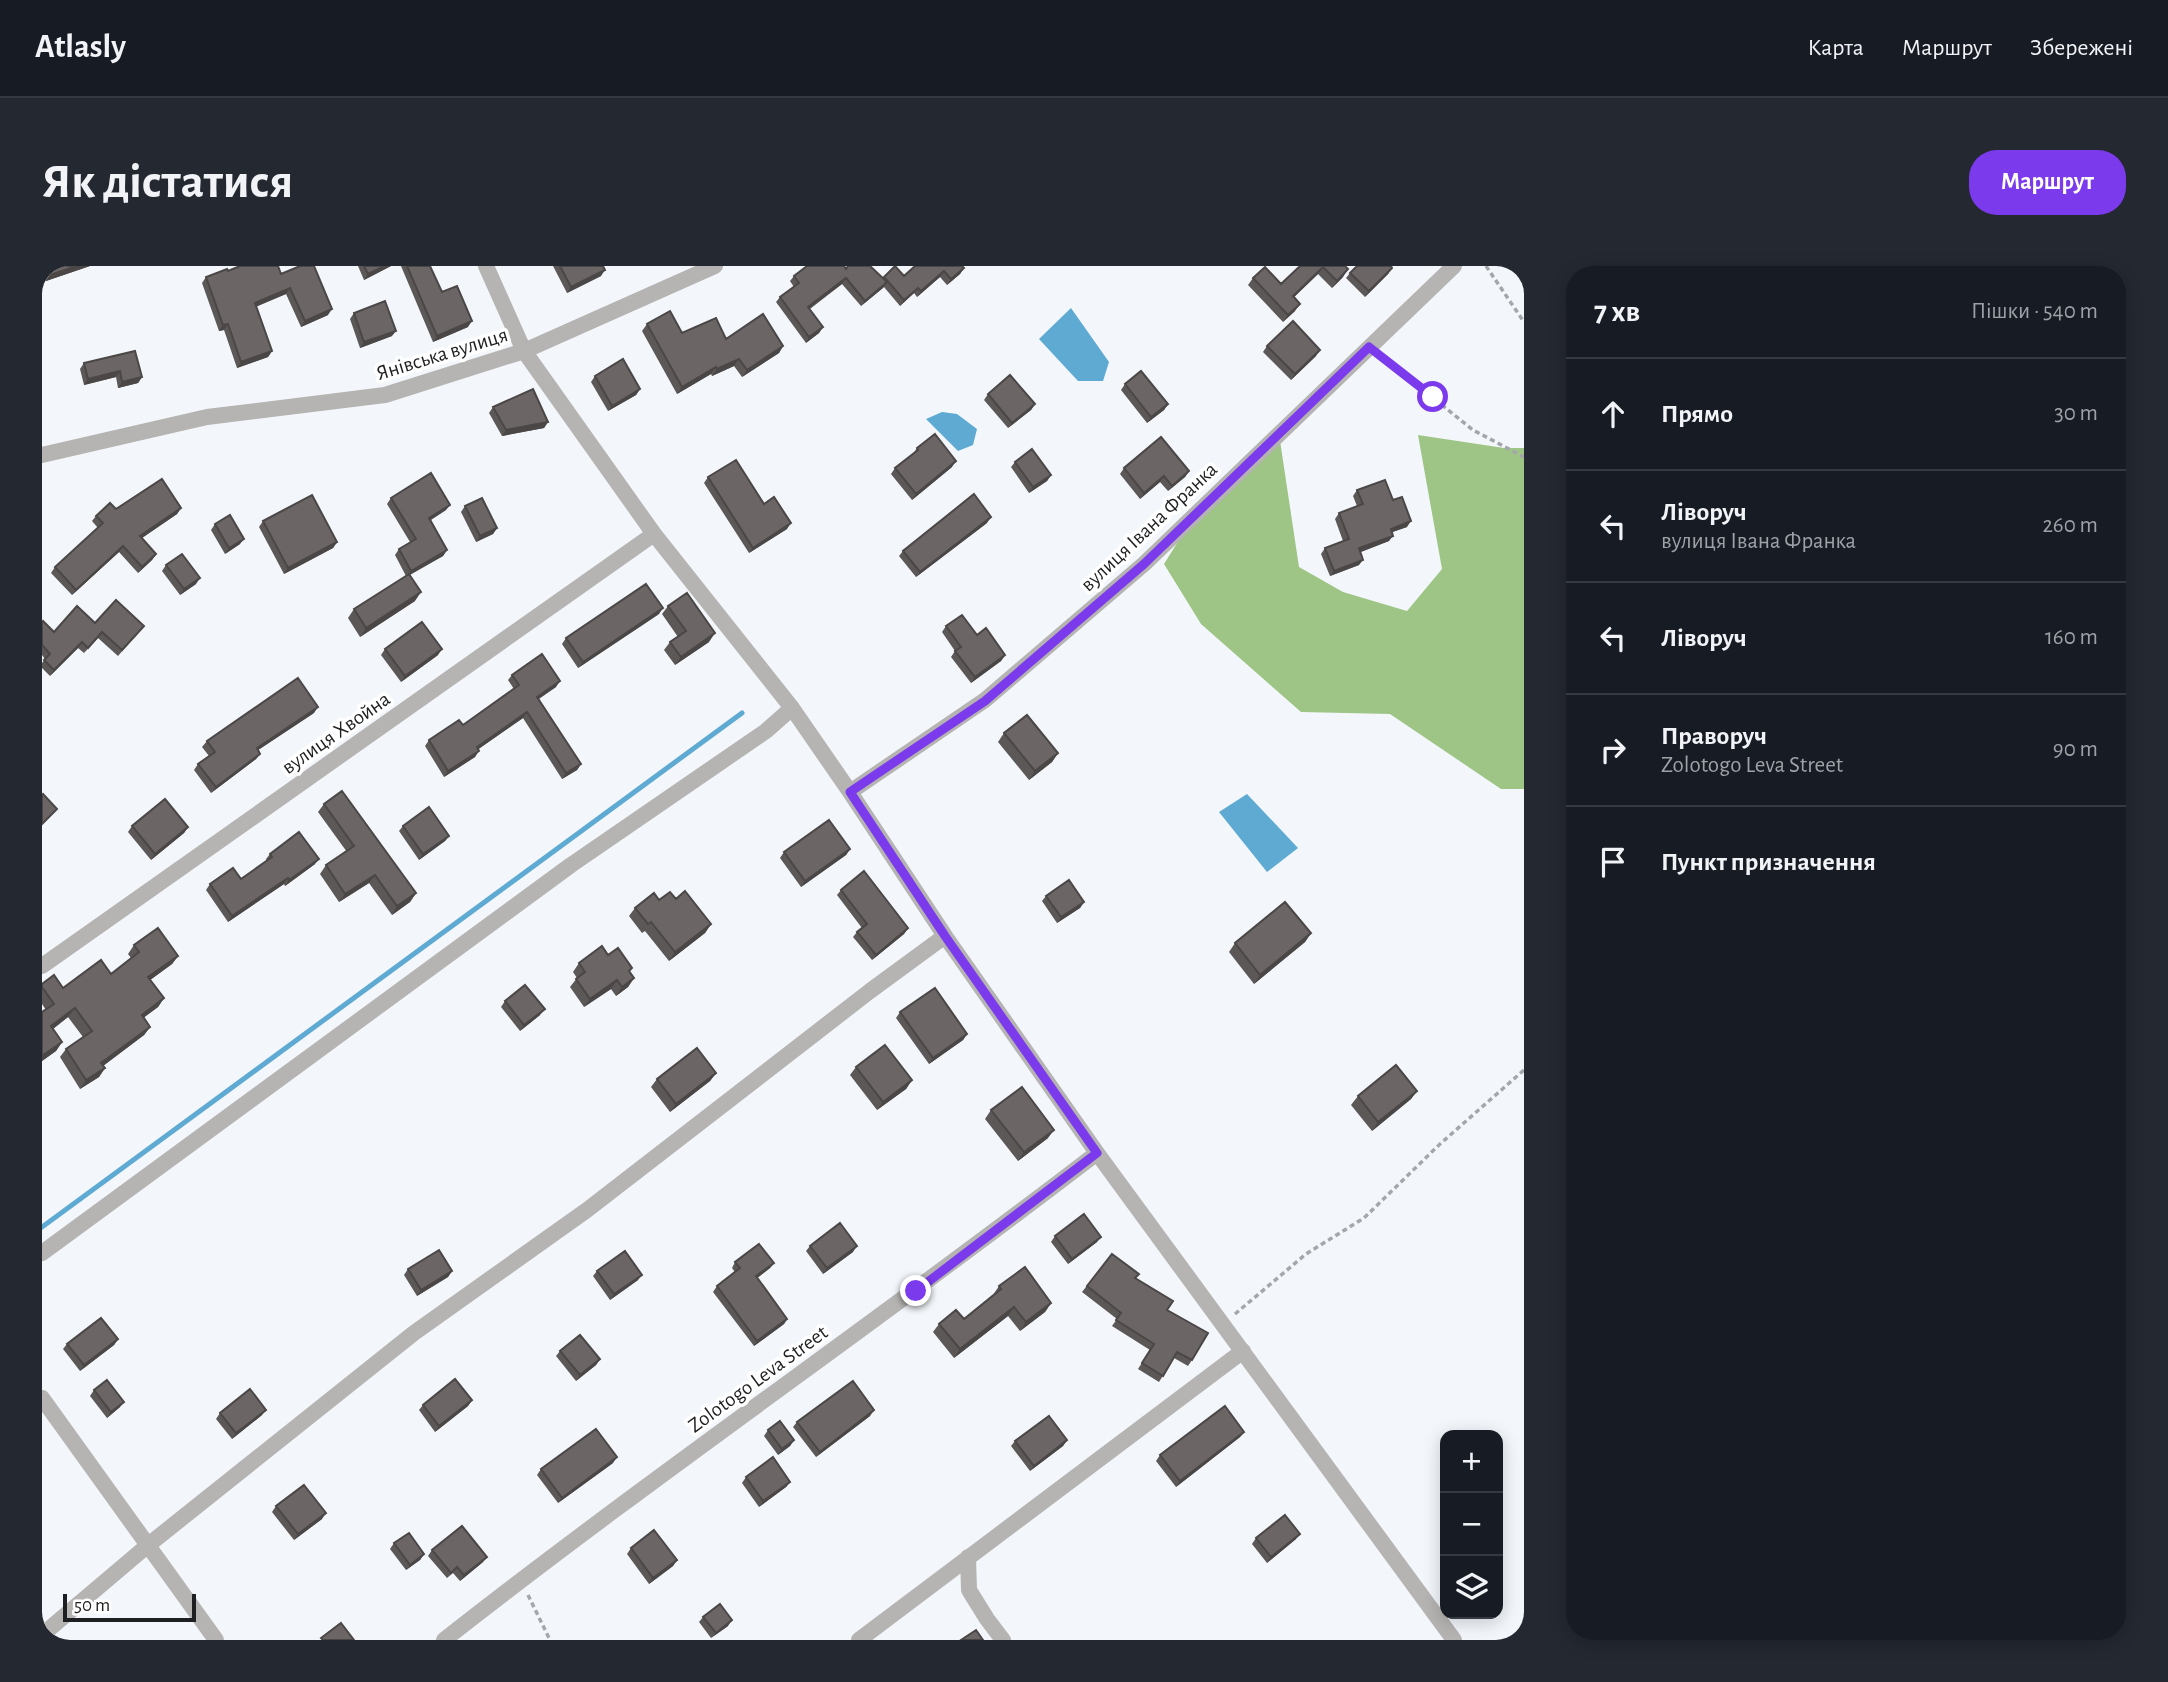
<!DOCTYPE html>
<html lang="uk">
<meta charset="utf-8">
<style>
body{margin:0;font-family:"Alegreya Sans",sans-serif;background:#242831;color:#f1f3f6}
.controls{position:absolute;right:21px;bottom:21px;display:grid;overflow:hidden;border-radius:14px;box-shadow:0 4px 18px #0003}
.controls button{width:63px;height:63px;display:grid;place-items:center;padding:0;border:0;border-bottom:2px solid #363941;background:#171b24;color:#f1f3f6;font:35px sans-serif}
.scale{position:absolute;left:21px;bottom:18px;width:133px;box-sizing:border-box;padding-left:7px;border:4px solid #1e1f20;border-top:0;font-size:19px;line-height:24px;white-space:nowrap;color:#1e1f20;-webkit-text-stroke:5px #fff;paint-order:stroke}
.stop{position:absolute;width:21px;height:21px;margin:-16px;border:5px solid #7c3aed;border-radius:50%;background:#fff}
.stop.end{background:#7c3aed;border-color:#fff;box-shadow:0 2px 7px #0008}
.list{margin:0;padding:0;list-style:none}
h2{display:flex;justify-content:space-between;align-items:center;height:91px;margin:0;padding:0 28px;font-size:30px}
h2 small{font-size:23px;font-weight:400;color:#9ea1a6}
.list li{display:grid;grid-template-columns:46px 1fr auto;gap:21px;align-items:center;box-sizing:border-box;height:112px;padding:0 28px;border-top:2px solid #363941}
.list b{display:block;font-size:26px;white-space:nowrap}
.list p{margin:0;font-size:23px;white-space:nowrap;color:#9ea1a6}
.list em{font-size:23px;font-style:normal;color:#9ea1a6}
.icon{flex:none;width:38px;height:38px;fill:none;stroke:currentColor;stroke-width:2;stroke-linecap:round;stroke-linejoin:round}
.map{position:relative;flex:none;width:1482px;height:1374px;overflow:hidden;border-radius:28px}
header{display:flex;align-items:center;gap:42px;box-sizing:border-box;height:98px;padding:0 35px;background:#171b24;border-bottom:2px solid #363941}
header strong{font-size:33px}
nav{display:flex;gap:38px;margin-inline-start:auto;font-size:24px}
.intro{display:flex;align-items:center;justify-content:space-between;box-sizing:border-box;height:168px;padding:0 42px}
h1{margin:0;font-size:49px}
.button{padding:18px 32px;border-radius:28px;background:#7c3aed;color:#fff;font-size:24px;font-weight:700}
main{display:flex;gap:42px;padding:0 42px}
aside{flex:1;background:#171b24;border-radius:28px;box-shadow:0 4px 18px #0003}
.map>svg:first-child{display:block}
</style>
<header>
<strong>Atlasly</strong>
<nav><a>Карта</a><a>Маршрут</a><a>Збережені</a></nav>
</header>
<div class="intro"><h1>Як дістатися</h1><a class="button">Маршрут</a></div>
<main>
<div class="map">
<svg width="1482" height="1374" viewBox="0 0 1482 1374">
<rect width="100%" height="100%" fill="#f3f7fb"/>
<path fill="#9ec586" d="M1237 168 1257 301 1301 326 1365 345 1400 303 1376 169 1462 182H1482V523H1459L1348 448 1259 446 1159 358 1122 298 1162 234Z"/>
<path fill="#5eaad2" d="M1029 42 1067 96 1061 115H1036L997 73Z
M900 146 915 148 935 163 931 179 916 185 884 153Z
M1205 528 1256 582 1225 606 1177 546Z"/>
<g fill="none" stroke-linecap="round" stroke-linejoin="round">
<path stroke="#5eaad2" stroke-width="5" d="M0 961 700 447"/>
<path stroke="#a4a7aa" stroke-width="3.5" stroke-dasharray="5 3.5" stroke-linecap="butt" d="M1444 0 1482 56
M1340 91 1431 164 1482 191
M1193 1048 1264 988 1322 952 1398 878 1482 804
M486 1329 508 1374"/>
<path stroke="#b5b4b2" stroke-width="16" d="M444 0 482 85 612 268 750 442 808 526 903 670 1055 887 1412 1374
M0 189 165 151 343 129 482 85 673 0
M808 526 943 434 1102 298 1412 0
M0 700 612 268
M0 987 529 599 724 465 750 442
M0 1132 174 1374
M926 1291 927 1324 945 1353 961 1374
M0 1369 105 1280 372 1067 545 944 828 725 903 670
M402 1374C616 1206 840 1053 1055 887
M817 1374 1201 1085"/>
</g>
<path fill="#5c5857" d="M0 0H48L4 15Z
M316 0H349L322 14Z
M359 0H388L400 26 426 61 391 76Z
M511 0H561L559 10 525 27Z
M1258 0H1303L1301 11 1290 22 1276 8 1252 31 1253 45 1241 56 1206 19 1211 12 1239 18Z
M922 2 918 8 905 19 898 11 875 31 872 27 858 40 842 21 819 40 800 18 768 43 781 61 777 67 764 77 734 36 738 31 752 21 748 15 752 10 804 3 841 12 842 11 862 10Z
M1350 2 1346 8 1323 31 1304 12 1308 7Z
M186 5 239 8 286 49 259 61 244 28 214 40 230 85 226 91 195 102 182 64 177 65 160 17 164 11Z
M312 47 350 70 318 82 308 53Z
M605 58 640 67 741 80 737 87 700 111 692 100 670 110 669 108 635 128 600 65Z
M1225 80 1274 90 1249 114 1221 86Z
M42 97 100 111 96 117 76 122 74 111 42 119 38 103Z
M553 110 598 123 594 129 566 145 549 116Z
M1083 118 1126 138 1122 144 1105 157 1079 124Z
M946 128 993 138 989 144 966 162 942 134Z
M451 141 506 156 502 162 460 170 447 147Z
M875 182 910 201 870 234 849 208 853 202 871 188Z
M973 196 1009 209 1005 215 987 227 969 201Z
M1082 202 1147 205 1143 211 1126 225 1118 216 1098 233 1078 208Z
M666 211 722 238 745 263 707 287 662 217Z
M1315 224 1351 234 1365 261 1350 266 1347 275 1319 286 1317 299 1288 310 1279 288 1283 282 1301 275 1293 253 1297 247 1315 240 1311 230Z
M349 232 404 244 389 254 405 284 401 290 368 309 373 335 318 371 306 352 312 343 364 310 353 289 357 283 368 276 345 238Z
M423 240 455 262 451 268 434 276 419 246Z
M139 242 135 248 100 272 114 288 110 294 96 307 77 286 30 329 9 307 13 301 56 262 50 255 54 250 74 243Z
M221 255 295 276 291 282 242 308 217 261Z
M945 257 874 311 857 290 861 285Z
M173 258 198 278 183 288 169 264Z
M124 299 154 318 138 329 120 305Z
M626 340 667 376 633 399 622 384 628 376 636 371 620 348Z
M617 348 536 402 520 378 524 372Z
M0 356 12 366 53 357 102 360 76 390 56 372 42 387 36 382 8 410 0 402V397L3 393 0 389Z
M904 360 963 389 959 395 929 417 909 391 913 385 900 366Z
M343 383 396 389 359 416 339 389Z
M470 409 514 421 497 433 539 498 535 504 520 513 481 452 436 483 433 491 402 511 383 480 387 474 421 459 472 423 466 414Z
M272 447 216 484 218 488 214 493 169 527 152 504 156 498 167 490 160 481 165 475Z
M962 467 1016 487 1010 496 987 514 956 476Z
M282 538 374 627 368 636 350 649 327 617 297 636 278 608 284 599 305 586 276 546Z
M90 560 146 561 142 567 109 594 86 566Z
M361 560 407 570 403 575 377 594 357 565Z
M808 583 804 589 759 621 738 592 742 586Z
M228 588 273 598 243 620 242 618 186 656 164 624 168 618 199 613 225 595 224 593Z
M799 624 866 662 862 668 830 694 811 671 815 666 820 662 795 629Z
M1004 630 1042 636 1038 642 1015 657 1000 635Z
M634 633 669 658 663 667 627 695 603 665 600 667 587 650 593 642 617 634Z
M1269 667 1263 676 1212 718 1187 686 1193 677Z
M92 679 136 690 130 698 108 714 122 732 116 741 101 752 108 761 102 769 61 800 63 802 57 811 38 823 18 791 24 783 41 771 26 751 11 763 20 776 14 785 0 795V746L4 744 0 738V721L21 722 69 708 89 692 86 688Z
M566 689 588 706 592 712 586 721 574 730 569 723 542 741 528 721 535 712 531 706 537 697Z
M463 735 498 749 478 765 459 741Z
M858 746 925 768 921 774 887 798 854 752Z
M814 801 870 814 864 823 835 844 808 809Z
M674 807 668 815 628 846 609 821 615 813Z
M1375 825 1369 833 1330 865 1309 839 1316 830Z
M949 844 1006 872 976 895 943 853Z
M1013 970 1055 976 1026 998 1009 976Z
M768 980 811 986 781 1008 764 985Z
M1070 988 1125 1044 1150 1094 1146 1100 1132 1092 1117 1116 1096 1103 1108 1084 1070 1060 1075 1053 1040 1026Z
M693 996 732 997 728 1002 715 1012 745 1053 742 1058 712 1080 671 1026 675 1020 693 1006 690 1002Z
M366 1003 410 1005 406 1011 375 1030 362 1009Z
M555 1005 596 1014 568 1034 551 1010Z
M957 1020 1009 1037 1003 1046 978 1065 966 1050 912 1092 891 1066 897 1058 922 1053 951 1029Z
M76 1073 72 1079 38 1105 21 1083 25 1078Z
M518 1085 558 1093 554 1099 534 1115 514 1090Z
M52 1124 78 1141 65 1152 48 1130Z
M430 1134 426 1140 393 1166 377 1144 381 1139Z
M178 1147 220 1149 190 1173 174 1153Z
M828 1150 774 1191 751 1161 755 1156Z
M726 1164 752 1174 748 1180 736 1189 722 1170Z
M1202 1166 1198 1171 1134 1221 1114 1195 1118 1189Z
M1025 1174 1021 1180 988 1205 969 1180 973 1175Z
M571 1197 516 1237 495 1209 499 1203Z
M704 1211 748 1216 744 1221 717 1241 700 1217Z
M234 1240 280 1253 252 1274 230 1246Z
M1214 1272 1254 1273 1225 1297 1210 1278Z
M352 1277 382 1288 378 1294 364 1304 348 1283Z
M589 1282 635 1294 631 1300 607 1318 585 1288Z
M390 1284 441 1296 418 1315 411 1307 405 1312 386 1290Z
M661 1351 686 1360 669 1372 657 1356Z"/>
<path fill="#4b4747" d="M35 0H48L4 15 8 9Z
M343 0H349L322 14 326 8Z
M1281 1 1276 8 1246 37 1251 30Z
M922 2 918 8 905 19 909 13Z
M1350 2 1346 8 1323 31 1327 25Z
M1306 3 1301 11 1290 22 1295 15Z
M563 4 559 10 525 27 529 21Z
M902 5 898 11 875 31 879 25Z
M804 12 800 18 762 46 766 41Z
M845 16 841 22 819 40 823 35Z
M248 22 244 28 209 43 213 37Z
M876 22 872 27 858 40 862 34Z
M1258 38 1253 45 1241 56 1246 49Z
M290 43 286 49 259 61 263 55Z
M430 55 426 61 391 76 395 70Z
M186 58 182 64 177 65 181 59Z
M781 61 777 67 764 77 767 71Z
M354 65 350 70 318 82 322 76Z
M741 80 737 87 700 111 705 104Z
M1278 84 1274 90 1249 114 1253 108Z
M230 85 226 91 195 102 199 96Z
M697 93 692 100 670 110 675 103Z
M674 101 669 108 635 128 640 121Z
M78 105 74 111 42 119 46 113Z
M100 111 96 117 76 122 80 116Z
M598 123 594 129 566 145 570 140Z
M993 138 989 144 966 162 970 157Z
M1126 138 1122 144 1105 157 1109 151Z
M506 156 502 162 460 170 464 164Z
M914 195 910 201 870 234 874 228Z
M1147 205 1143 211 1126 225 1130 220Z
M1009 209 1005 215 987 227 991 221Z
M1122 210 1118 216 1098 233 1102 227Z
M408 239 404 244 383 257 387 252Z
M139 242 135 248 94 276 98 270Z
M949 251 945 257 874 311 878 306Z
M1369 255 1365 261 1345 268 1349 263Z
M749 257 745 263 707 287 711 282Z
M455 262 451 268 434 276 438 270Z
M1351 270 1347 275 1313 288 1317 282Z
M202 273 198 278 183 288 187 282Z
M295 276 291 282 242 308 246 302Z
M81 280 77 286 30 329 34 324Z
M405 284 401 290 365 310 369 305Z
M114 288 110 294 96 307 100 301Z
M1321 294 1317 299 1288 310 1292 305Z
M158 312 154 318 138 329 142 323Z
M379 326 373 335 318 371 324 362Z
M621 342 617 348 536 402 541 396Z
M673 367 667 376 633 399 639 391Z
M40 376 36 382 8 410 12 404Z
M400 383 396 389 359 416 363 410Z
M963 389 959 395 929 417 933 411Z
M518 415 514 421 491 436 495 431Z
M276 441 272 447 210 488 215 482Z
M485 446 481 452 431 487 435 481Z
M437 485 433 491 402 511 406 505Z
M1016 487 1010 496 987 514 993 505Z
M218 488 214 493 169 527 174 521Z
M539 498 535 504 520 513 524 507Z
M146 561 142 567 109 594 113 588Z
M407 570 403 575 377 594 381 588Z
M808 583 804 589 759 621 763 615Z
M277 593 273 598 243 620 247 614Z
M333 609 327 617 297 636 303 628Z
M246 612 242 618 186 656 190 650Z
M374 627 368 636 350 649 355 640Z
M1042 636 1038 642 1015 657 1019 651Z
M669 658 663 667 627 695 633 686Z
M866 662 862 668 830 694 834 689Z
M1269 667 1263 676 1212 718 1218 709Z
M136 690 130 698 100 720 106 711Z
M592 712 586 721 574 730 580 721Z
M575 714 569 723 542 741 548 733Z
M122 732 116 741 93 758 100 749Z
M33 742 26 751 3 769 9 760Z
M503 743 498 749 478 765 482 759Z
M108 761 102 769 53 806 59 797Z
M925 768 921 774 887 798 891 792Z
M20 776 14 785 0 795V790Z
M63 802 57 811 38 823 44 814Z
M674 807 668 815 628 846 634 838Z
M870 814 864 823 835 844 841 836Z
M1375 825 1369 833 1330 865 1336 856Z
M1012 864 1006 872 976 895 982 886Z
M1059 971 1055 976 1026 998 1030 993Z
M815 980 811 986 781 1008 785 1002Z
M732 997 728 1002 710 1016 714 1010Z
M410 1005 406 1011 375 1030 379 1024Z
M600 1009 596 1014 568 1034 572 1028Z
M1009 1037 1003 1046 978 1065 984 1056Z
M972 1041 966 1050 912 1092 918 1083Z
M745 1053 742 1058 712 1080 715 1075Z
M76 1073 72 1079 38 1105 42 1099Z
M558 1093 554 1099 534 1115 538 1109Z
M430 1134 426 1140 393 1166 397 1160Z
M82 1136 78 1141 65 1152 69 1146Z
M224 1144 220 1149 190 1173 194 1167Z
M832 1144 828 1150 774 1191 778 1186Z
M1202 1166 1198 1171 1134 1221 1138 1215Z
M752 1174 748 1180 736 1189 740 1183Z
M1025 1174 1021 1180 988 1205 992 1200Z
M575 1191 571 1197 516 1237 520 1232Z
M748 1216 744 1221 717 1241 721 1235Z
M284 1247 280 1253 252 1274 256 1268Z
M1258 1268 1254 1273 1225 1297 1229 1291Z
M382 1288 378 1294 364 1304 368 1299Z
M445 1291 441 1296 418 1315 422 1309Z
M635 1294 631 1300 607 1318 611 1312Z
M690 1354 686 1360 669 1372 674 1367Z"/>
<path fill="#6b6665" stroke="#4b4747" stroke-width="2" d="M5 0H35L8 9Z
M198 0H236L239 8 258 0H272L290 43 263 55 248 22 213 37 230 85 199 96 186 58 181 59 164 11 185 3 186 5Z
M322 0H343L326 8Z
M365 0H388L400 26 415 20 430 55 395 70Z
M518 0H561L563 4 529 21Z
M765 0H802L804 3 806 0H828L845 16 823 35 804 12 766 41 781 61 767 71 738 31 757 17 752 10Z
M853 0 862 10 873 0H920L922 2 909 13 902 5 879 25 876 22 862 34 842 11Z
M1258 0H1303L1306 3 1295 15 1281 1 1251 30 1258 38 1246 49 1211 12 1223 1 1239 18Z
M1315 0H1349L1350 2 1327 25 1308 7Z
M343 35 354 65 322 76 312 47Z
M628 45 640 67 674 52 684 73 721 48 741 80 705 104 697 93 675 103 674 101 640 121 605 58Z
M1251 55 1278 84 1253 108 1225 80Z
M93 85 100 111 80 116 78 105 46 113 42 97Z
M581 93 598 123 570 140 553 110Z
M1099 105 1126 138 1109 151 1083 118Z
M968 109 993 138 970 157 946 128Z
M491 123 506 156 464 164 451 141Z
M893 168 914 195 874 228 853 202 876 184 875 182Z
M1119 171 1147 205 1130 220 1122 210 1102 227 1082 202Z
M990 183 1009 209 991 221 973 196Z
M694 194 722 238 732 231 749 257 711 282 666 211Z
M389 207 408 239 387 252 405 284 369 305 357 283 374 273 349 232Z
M120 213 139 242 98 270 114 288 100 301 81 280 34 324 13 301 61 257 54 250 68 237 74 243Z
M1343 214 1351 234 1360 231 1369 255 1349 263 1351 270 1317 282 1321 294 1292 305 1283 282 1307 273 1297 247 1321 238 1315 224Z
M932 228 949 251 878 306 861 285Z
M270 229 295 276 246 302 221 255Z
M440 232 455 262 438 270 423 240Z
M188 249 202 273 187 282 173 258Z
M140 288 158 312 142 323 124 299Z
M367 308 379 326 324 362 312 343Z
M604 318 621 342 541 396 524 372Z
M645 327 673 367 639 391 628 376 644 365 626 340Z
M74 334 102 360 80 384 60 366 46 382 40 376 12 404 2 394 8 388 0 379V356L1 355 12 366 35 340 53 357Z
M920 349 935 369 944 362 963 389 933 411 913 385 919 381 904 360Z
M380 356 400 383 363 410 343 383Z
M500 388 518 415 495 431 539 498 524 507 485 446 435 481 437 485 406 505 387 474 417 454 421 459 477 419 470 409Z
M256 412 276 441 215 482 218 488 174 521 156 498 173 486 165 475Z
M985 449 1016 487 993 505 962 467Z
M300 525 374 627 355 640 333 609 303 628 284 599 312 580 282 538Z
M1 528 15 543 0 558V529Z
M123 533 146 561 113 588 90 560Z
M387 541 407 570 381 588 361 560Z
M787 554 808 583 763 615 742 586Z
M257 566 277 593 247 614 246 612 190 650 168 618 191 602 199 613 230 591 228 588Z
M822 605 866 662 834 689 815 666 825 658 799 624Z
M1027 614 1042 636 1019 651 1004 630Z
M643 625 669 658 633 686 609 656 606 658 593 642 612 627 617 634 628 626 634 633Z
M1243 636 1269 667 1218 709 1193 677Z
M116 662 136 690 106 711 122 732 100 749 108 761 59 797 63 802 44 814 24 783 50 765 33 742 9 760 20 776 0 790V746L12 738 0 721V718L12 709 21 722 59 694 69 708 97 686 92 679Z
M560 680 566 689 576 682 590 702 587 705 592 712 580 721 575 714 548 733 534 713 543 706 537 697Z
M483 719 503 743 482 759 463 735Z
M893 722 925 768 891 792 858 746Z
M843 779 870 814 841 836 814 801Z
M655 782 674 807 634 838 615 813Z
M1354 799 1375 825 1336 856 1316 830Z
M980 821 1012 864 982 886 949 844Z
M1042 948 1059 971 1030 993 1013 970Z
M798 957 815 980 785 1002 768 980Z
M717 978 732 997 714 1010 745 1053 715 1075 675 1020 698 1002 693 996Z
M397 984 410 1005 379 1024 366 1003Z
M583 985 600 1009 572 1028 555 1005Z
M1070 988 1097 1008 1093 1012 1131 1035 1125 1044 1166 1067 1150 1094 1135 1086 1121 1110 1100 1097 1112 1078 1074 1054 1079 1047 1045 1020Z
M983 1001 1009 1037 984 1056 972 1041 918 1083 897 1058 914 1044 922 1053 959 1023 957 1020Z
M59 1052 76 1073 42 1099 25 1078Z
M538 1069 558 1093 538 1109 518 1085Z
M413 1113 430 1134 397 1160 381 1139Z
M65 1114 82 1136 69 1146 52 1124Z
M811 1115 832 1144 778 1186 755 1156Z
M208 1123 224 1144 194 1167 178 1147Z
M1183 1140 1202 1166 1138 1215 1118 1189Z
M1007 1150 1025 1174 992 1200 973 1175Z
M738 1155 752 1174 740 1183 726 1164Z
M554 1163 575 1191 520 1232 499 1203Z
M731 1191 748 1216 721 1235 704 1211Z
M262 1219 284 1247 256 1268 234 1240Z
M1243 1249 1258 1268 1229 1291 1214 1272Z
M420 1260 445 1291 422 1309 415 1301 409 1307 390 1284Z
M612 1264 635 1294 611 1312 589 1282Z
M367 1267 382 1288 368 1299 352 1277Z
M678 1338 690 1354 674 1367 661 1351Z
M299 1357 312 1374H281L279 1372Z
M934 1364 941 1374H919Z"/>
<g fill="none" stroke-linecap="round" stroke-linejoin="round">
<path stroke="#7c3aed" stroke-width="9" d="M874 1025 1055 887 903 670 808 526 943 435 1102 298 1327 81 1391 131"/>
</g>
<g text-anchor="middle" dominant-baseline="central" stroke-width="7" stroke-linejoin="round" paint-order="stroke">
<g font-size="21" fill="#1e1f20" stroke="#fff">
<text transform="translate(400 88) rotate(-17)">Янівська вулиця</text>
<text transform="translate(1107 261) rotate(-43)">вулиця Івана Франка</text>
<text transform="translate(294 467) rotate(-35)">вулиця Хвойна</text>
<text transform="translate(716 1113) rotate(-36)">Zolotogo Leva Street</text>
</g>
</g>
</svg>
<div class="controls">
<button>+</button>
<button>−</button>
<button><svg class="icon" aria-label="layers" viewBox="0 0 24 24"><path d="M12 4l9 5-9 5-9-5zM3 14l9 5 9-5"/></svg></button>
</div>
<div class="scale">50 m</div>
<div class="stop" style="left:1391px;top:131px"></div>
<div class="stop end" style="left:874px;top:1025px"></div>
</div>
<aside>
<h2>7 хв<small>Пішки · 540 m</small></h2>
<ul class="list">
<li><svg class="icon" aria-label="ahead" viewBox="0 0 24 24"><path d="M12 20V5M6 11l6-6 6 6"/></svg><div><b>Прямо</b></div><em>30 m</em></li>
<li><svg class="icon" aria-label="left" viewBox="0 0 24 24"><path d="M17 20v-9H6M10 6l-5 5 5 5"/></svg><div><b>Ліворуч</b><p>вулиця Івана Франка</p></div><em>260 m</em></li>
<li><svg class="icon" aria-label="left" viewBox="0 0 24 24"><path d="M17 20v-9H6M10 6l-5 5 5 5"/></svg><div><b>Ліворуч</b></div><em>160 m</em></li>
<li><svg class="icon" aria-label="right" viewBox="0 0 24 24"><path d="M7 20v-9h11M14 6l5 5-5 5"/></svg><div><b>Праворуч</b><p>Zolotogo Leva Street</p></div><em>90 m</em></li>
<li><svg class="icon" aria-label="arrive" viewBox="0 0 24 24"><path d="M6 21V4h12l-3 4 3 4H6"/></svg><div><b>Пункт призначення</b></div></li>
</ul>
</aside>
</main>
